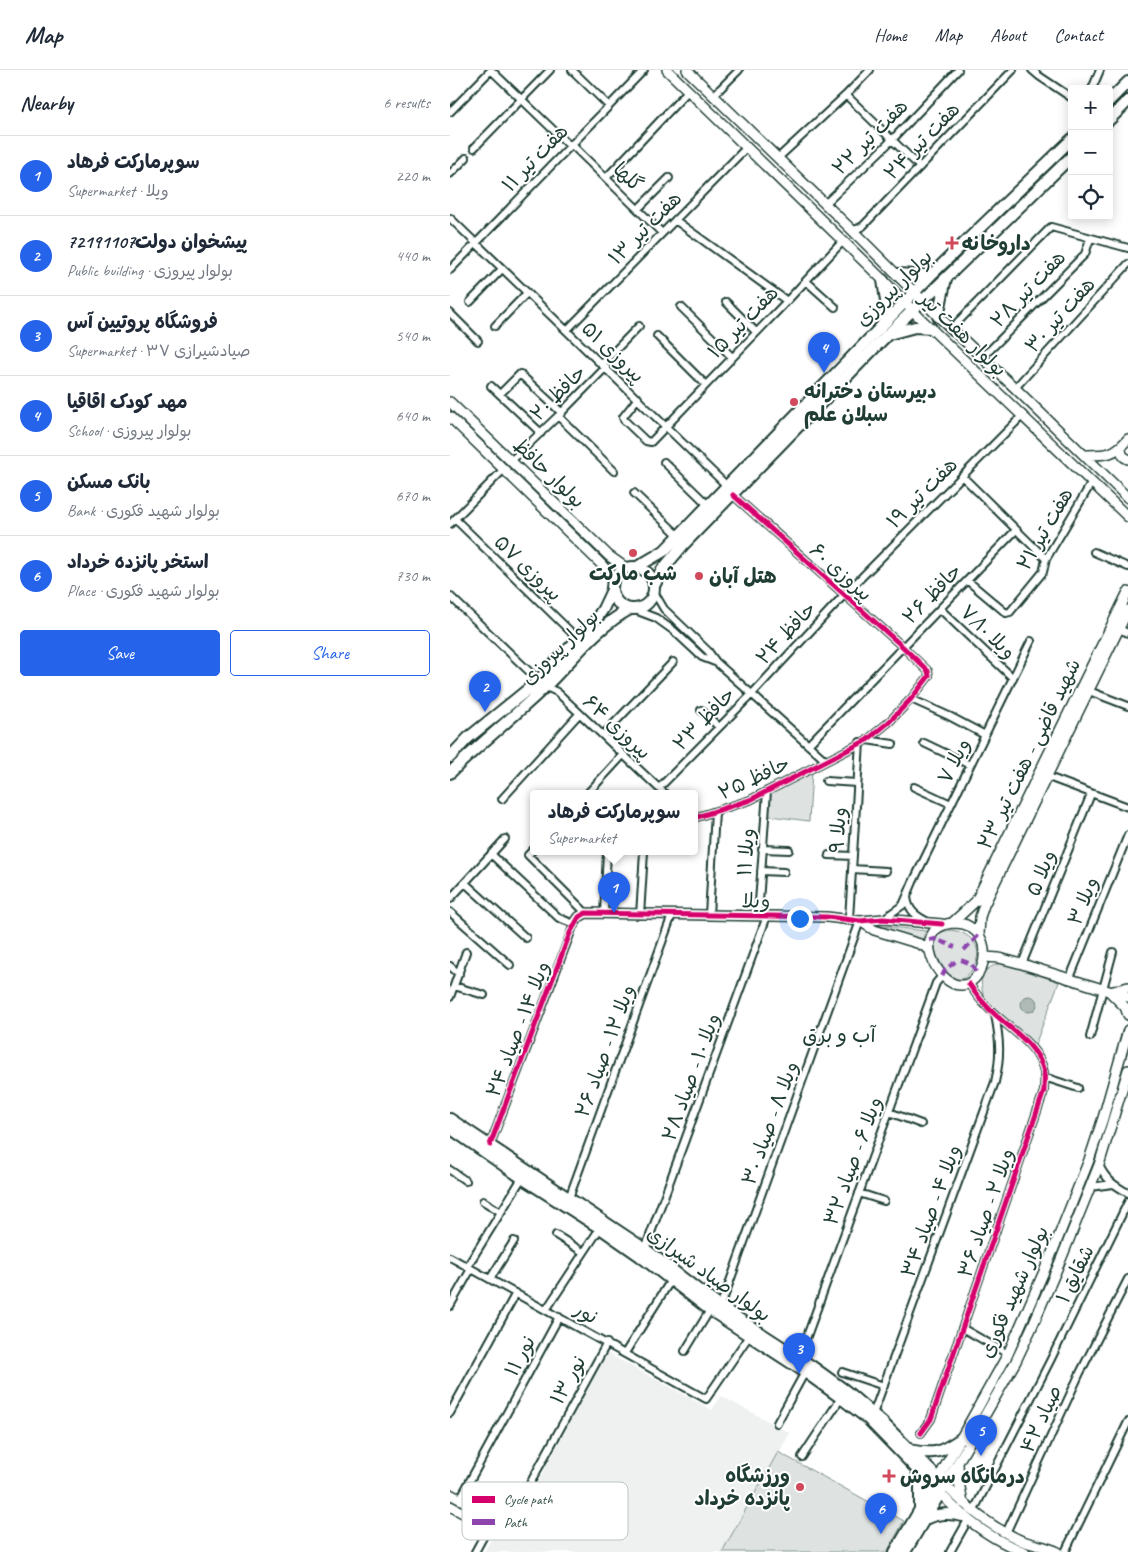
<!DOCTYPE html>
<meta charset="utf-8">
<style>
body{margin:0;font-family:Caveat,"Playpen Sans Arabic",sans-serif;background:#f6f6f7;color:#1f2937}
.controls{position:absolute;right:15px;top:15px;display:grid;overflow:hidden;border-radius:5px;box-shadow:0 2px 12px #0003}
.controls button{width:45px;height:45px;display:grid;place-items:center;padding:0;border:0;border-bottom:1px solid #e0e1e3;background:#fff;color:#1f2937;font:25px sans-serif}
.you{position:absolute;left:349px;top:848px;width:18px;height:18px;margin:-12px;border:4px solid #fff;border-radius:50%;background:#1a73e8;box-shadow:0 0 0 8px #1a73e833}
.badge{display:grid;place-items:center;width:32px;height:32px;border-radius:50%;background:#2563eb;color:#fff;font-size:16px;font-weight:700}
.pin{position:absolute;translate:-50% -41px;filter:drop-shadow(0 1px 2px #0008)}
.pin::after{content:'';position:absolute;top:26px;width:18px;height:15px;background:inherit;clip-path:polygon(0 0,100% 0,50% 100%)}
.popup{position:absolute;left:80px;top:720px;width:168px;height:65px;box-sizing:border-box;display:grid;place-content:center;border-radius:5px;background:#fff;filter:drop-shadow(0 1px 4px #0005);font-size:16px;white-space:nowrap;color:#747a83}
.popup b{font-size:19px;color:#1f2937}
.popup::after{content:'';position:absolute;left:50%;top:100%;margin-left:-10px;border:10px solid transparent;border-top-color:#fff}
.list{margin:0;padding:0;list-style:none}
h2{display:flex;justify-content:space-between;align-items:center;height:65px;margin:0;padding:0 20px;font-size:21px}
h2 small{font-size:16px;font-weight:400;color:#747a83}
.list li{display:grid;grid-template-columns:32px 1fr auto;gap:15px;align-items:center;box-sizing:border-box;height:80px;padding:0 20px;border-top:1px solid #e0e1e3}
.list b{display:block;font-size:19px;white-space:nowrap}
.list p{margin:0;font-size:16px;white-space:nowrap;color:#747a83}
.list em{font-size:16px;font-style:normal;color:#747a83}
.actions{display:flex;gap:10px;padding:15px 20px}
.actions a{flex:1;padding:11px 0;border:1px solid #2563eb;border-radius:5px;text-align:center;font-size:18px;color:#2563eb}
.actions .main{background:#2563eb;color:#fff}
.icon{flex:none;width:28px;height:28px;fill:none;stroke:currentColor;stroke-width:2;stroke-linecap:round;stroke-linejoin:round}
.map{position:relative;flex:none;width:678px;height:1482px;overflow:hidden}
header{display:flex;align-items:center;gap:30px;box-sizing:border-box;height:70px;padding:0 25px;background:#fff;border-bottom:1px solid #e0e1e3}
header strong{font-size:24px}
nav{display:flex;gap:28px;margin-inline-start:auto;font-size:18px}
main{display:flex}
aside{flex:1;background:#fff}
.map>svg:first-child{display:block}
</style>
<header>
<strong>Map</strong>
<nav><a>Home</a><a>Map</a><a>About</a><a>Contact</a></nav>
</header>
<main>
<aside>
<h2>Nearby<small>6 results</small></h2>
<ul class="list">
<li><span class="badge">1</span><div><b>سوپرمارکت فرهاد</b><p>Supermarket · ویلا</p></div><em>220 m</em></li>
<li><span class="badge">2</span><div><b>پیشخوان دولت72191107</b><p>Public building · بولوار پیروزی</p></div><em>440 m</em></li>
<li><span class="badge">3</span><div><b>فروشگاه پروتیین آس</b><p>Supermarket · صیادشیرازی ۳۷</p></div><em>540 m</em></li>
<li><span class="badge">4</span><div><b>مهد کودک اقاقیا</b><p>School · بولوار پیروزی</p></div><em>640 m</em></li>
<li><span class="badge">5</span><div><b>بانک مسکن</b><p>Bank · بولوار شهید فکوری</p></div><em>670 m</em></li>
<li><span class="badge">6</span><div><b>استخر پانزده خرداد</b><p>Place · بولوار شهید فکوری</p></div><em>730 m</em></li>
</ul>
<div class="actions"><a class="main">Save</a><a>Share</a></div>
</aside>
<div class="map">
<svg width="678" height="1482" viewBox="0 0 678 1482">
<rect width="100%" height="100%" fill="#fff"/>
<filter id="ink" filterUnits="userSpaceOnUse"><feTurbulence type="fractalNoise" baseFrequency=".02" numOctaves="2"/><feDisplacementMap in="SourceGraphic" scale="10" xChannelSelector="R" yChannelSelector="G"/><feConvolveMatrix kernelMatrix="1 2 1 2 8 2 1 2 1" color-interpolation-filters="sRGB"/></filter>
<g filter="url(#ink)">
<path fill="#eef1f0" d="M157 1283 262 1340 271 1326 340 1363 273 1482H34L49 1455 62 1461Z"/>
<path fill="#dee3e2" stroke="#7e908b" d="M362 701 359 751 320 746 317 744 319 724Z
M423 855 476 861 472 870Z
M501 860C524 863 536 881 521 901 518 904 516 908 512 909 498 913 480 879 485 868 488 862 495 861 501 860Z
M554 893 609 912 585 975 535 929C527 909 532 896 554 893Z
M328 1382 454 1451 437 1482H272Z"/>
<path fill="#afbab7" stroke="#758883" d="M571 934a8 8 0 1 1 16 0a8 8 0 1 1-16 0Z"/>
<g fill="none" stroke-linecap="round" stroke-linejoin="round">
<g stroke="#1f3d34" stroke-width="10">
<path id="street" d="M41 0 120 76
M122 0 159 36
M582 0 589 6 622 28
M642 19 650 0
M396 25 470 97
M263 26 289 0
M0 42 41 0
M121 74 212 163
M24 78 100 0
M328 88 396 25 420 0
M0 104 16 88
M156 108 238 21
M375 134 442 70 508 0
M188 139 219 108
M0 148 273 412 275 417
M225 150 337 231
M403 161 413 156 563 0
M0 200 194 0
M356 211 385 237
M20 232 52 199
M276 232 306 262
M231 237 282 287
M0 243 28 271
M45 256 77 223
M502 258 601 157 678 178
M117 260 296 78
M207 266 255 314
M531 286 540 280 635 184 640 169
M152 294 189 256
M41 316 91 363
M565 318 678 194
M50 324 70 304 112 343
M188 328 173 347 174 350 196 371 201 372 337 231 393 171
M108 346 164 401
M61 391 108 346 156 297
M214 392 258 435
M512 406 596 489
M184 423 225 462 227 467
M5 449 124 565 125 572
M0 454 54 399
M644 482 678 497
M518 511 556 543 560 542 593 502 596 489 642 412
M204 522 214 539 258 581 266 592 375 690
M0 526 85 607 87 612
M490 539 563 608
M185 540 206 548 224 561 252 587 265 592
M669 559 678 563
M96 617 107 622 215 724
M639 621 678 636
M461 629 499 646 535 665
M251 640 269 657
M153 665 223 592
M417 670 443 674
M474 673 520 695
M358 675 566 460
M593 705 678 737
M376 711 407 713
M464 717 501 734
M209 718 302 624 394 525 573 345
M137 724 173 685
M52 729 129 644
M244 748 300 730 417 670 439 652 461 629 479 606 478 601 453 577 283 425
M84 779 78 785 136 843
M312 779 339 780
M379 785 403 786
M402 799 436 801
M311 801 334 802
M15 813 76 868
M457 826 463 812 581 571
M0 829 55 769
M0 842 60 895
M154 844 157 782
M190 845 194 782
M259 845 265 742
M308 846 317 721
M399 849 410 672
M433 849 453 835 457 826C458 840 465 845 476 851
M572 894 641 724
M0 896 9 904
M619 910 678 765
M4 916 34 925
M0 927 16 882
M640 967 663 882
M594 1007 628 1018
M439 1042 471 1054
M40 1075 124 854 109 848 41 784
M649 1095C656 1110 664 1115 678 1123
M0 1100 16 1111
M640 1117 663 1114
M409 1123 434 1131
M119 1128 222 845
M33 1131 51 1142
M106 1165 133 1182
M195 1179 317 846
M0 1187 256 1329 299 1266
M17 1197 72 1108
M40 1209 64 1171
M0 1236 21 1199
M269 1236 275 1225 410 851
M96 1240 150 1158
M512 1258 558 1284
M235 1281 260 1240
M175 1283 221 1210
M349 1288 486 913 492 906
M392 1302 434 1316
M0 1343 66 1223
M423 1344 545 1012C551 987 550 970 545 945
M327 1353 355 1302
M471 1363 481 1349 594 1021C594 1015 595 1008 594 1002 589 977 564 962 547 946 536 937 527 926 519 914
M352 1387 391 1328
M10 1429 109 1247
M523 1442 600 1291 678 1132
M556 1463 630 1303 678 1209
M25 1482 44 1447 59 1452 157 1273
M500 1482 518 1450
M615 1482 678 1352"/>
</g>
<g stroke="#1f3d34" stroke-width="12">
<path id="secondary" d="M217 0 433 210 469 247 678 447
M237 0 403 161 488 246 565 318 678 428
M0 332 159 486 176 498
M0 347 151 494 164 509
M671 377C671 383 672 387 678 389
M634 385C656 385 663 386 678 369
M410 851 424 860 470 874 480 880
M502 853 526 831 678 522
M502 853C508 853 515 853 520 857 538 868 538 893 525 908 521 912 518 915 512 915 488 918 458 858 502 853Z
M124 854 129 847 136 843 377 847 410 851 433 849 492 854
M529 865 530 847 534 835 678 540
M535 887 549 888 572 894 678 927
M678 917 660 922 675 937 678 945
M508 1392 509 1412 513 1433
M488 1409 558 1284 602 1183 639 1090 653 1048 678 960
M490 1423C514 1449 541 1470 575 1482
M0 1424 44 1447
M0 1436 39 1457
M608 1482C596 1476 582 1475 570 1470 539 1456 519 1439 495 1415L566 1291 582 1257 612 1187 649 1095 678 1000"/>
</g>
<g stroke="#1f3d34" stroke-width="14">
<path id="primary" d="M659 31 678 12
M659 50 678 31
M447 204 464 205H481
M488 246 496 208
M433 254 436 231 433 210
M439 264 465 257 481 258
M162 518a21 21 0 1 1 42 0a21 21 0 1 1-42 0Z
M187 497 214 481 481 205 622 69
M204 516 212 500 234 474 438 264 622 86
M0 687 18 668 87 612 145 551 153 539 162 520
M0 703C30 673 64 647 95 617 122 591 146 557 180 539
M0 1049 195 1179 269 1236 360 1295 396 1321 431 1351 495 1415 455 1482
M0 1058 72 1108 150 1158 190 1186 260 1240 355 1302 391 1328 418 1349 490 1423
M459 1380C485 1385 490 1383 512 1368
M467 1400 470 1416V1440
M475 1449C489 1443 499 1443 513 1446
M445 1482 486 1412"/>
</g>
<use href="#street" stroke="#fff" stroke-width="6"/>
<use href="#secondary" stroke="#fff" stroke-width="9"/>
<use href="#primary" stroke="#fff" stroke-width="10"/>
<path stroke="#8e44ad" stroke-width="4" stroke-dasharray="8 4" stroke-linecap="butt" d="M479 870 485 869 505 877
M514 880 529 865
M511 890 521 894 528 904
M492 906 495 900 506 891"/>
<g stroke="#fff" stroke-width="8">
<path id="cycleway" d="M244 748 300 730 417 670 439 652 461 629 479 606 478 601 453 577 283 425
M40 1075 120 863 129 847 136 843 377 847 410 851 433 849 492 854
M471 1363 481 1349 594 1021C594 1015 595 1008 594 1002 589 977 564 962 547 946 536 937 527 926 519 914"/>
</g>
<use href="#cycleway" stroke="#d6006c" stroke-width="5"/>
</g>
</g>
<g fill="#d1495b" stroke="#fff" stroke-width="2">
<path d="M499.5 165.5h5v5h5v5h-5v5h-5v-5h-5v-5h5z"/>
<circle cx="344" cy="332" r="5"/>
<circle cx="183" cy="483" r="5"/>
<circle cx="249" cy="506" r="5"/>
<path d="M436.5 1398.5h5v5h5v5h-5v5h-5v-5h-5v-5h5z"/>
<circle cx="350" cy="1417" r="5"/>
</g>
<g text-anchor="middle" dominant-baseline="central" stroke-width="4" stroke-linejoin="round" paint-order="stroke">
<g font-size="20" fill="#1f3d34" stroke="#fff">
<text transform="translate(420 67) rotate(-45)">هفت تیر ۲۲</text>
<text transform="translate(472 71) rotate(-46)">هفت تیر ۲۴</text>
<text transform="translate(85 88) rotate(-46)">هفت تیر ۱۱</text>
<text transform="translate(178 107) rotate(44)">گلها</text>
<text transform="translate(195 158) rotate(-45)">هفت تیر ۱۳</text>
<text transform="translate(444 218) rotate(-45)">بولوار پیروزی</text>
<text transform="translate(578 219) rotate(-46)">هفت تیر ۲۸</text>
<text transform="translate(610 245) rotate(-48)">هفت تیر ۳۰</text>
<text transform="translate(293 252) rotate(-46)">هفت تیر ۱۵</text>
<text transform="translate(513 264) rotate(44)">بولوار هفت تیر</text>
<text transform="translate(163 282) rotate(44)">پیروزی ۵۱</text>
<text transform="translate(108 323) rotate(-45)">حافظ ۲۰</text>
<text transform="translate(99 403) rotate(44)">بولوار حافظ</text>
<text transform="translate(472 423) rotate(-45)">هفت تیر ۱۹</text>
<text transform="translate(595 459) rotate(-60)">هفت تیر ۲۱</text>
<text transform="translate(78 498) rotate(44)">پیروزی ۵۷</text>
<text transform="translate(391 502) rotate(42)">پیروزی ۶۰</text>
<text transform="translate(482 524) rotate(-46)">حافظ ۲۶</text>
<text transform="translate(538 562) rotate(44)">ویلا ۷/۱۰</text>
<text transform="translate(336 563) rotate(-47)">حافظ ۲۴</text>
<text transform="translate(110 577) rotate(-44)">بولوار پیروزی</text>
<text transform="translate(254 649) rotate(-46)">حافظ ۲۳</text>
<text transform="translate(167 657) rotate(43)">پیروزی ۶۴</text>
<text transform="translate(579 684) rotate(-64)">شهید قاضی - هفت تیر ۲۳</text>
<text transform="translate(504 691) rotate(-63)">ویلا ۷</text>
<text transform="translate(304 708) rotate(-25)">حافظ ۲۵</text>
<text transform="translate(388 760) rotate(-86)">ویلا ۹</text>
<text transform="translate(296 782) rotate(-86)">ویلا ۱۱</text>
<text transform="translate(591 803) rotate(-68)">ویلا ۵</text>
<text transform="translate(306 831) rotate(1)">ویلا</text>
<text transform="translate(633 831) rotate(-68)">ویلا ۳</text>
<text transform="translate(68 959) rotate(-69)">ویلا ۱۴ - صیاد ۲۴</text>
<text transform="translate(155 981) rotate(-70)">ویلا ۱۲ - صیاد ۲۶</text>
<text transform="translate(241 1007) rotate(-70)">ویلا ۱۰ - صیاد ۲۸</text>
<text transform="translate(320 1053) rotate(-70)">ویلا ۸ - صیاد ۳۰</text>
<text transform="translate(403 1091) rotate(-70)">ویلا ۶ - صیاد ۳۲</text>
<text transform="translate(481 1141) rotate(-70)">ویلا ۴ - صیاد ۳۴</text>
<text transform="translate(536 1143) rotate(-71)">ویلا ۲ - صیاد ۳۶</text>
<text transform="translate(259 1204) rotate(36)">بولوار صیاد شیرازی</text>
<text transform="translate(625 1204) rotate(-64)">شقایق ۱</text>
<text transform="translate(564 1222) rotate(-66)">بولوار شهید فکوری</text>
<text transform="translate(136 1243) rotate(29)">نور</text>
<text transform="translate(70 1286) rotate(-62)">نور ۱۱</text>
<text transform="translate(118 1310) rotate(-61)">نور ۱۳</text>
<text transform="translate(591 1349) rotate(-65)">صیاد ۴۲</text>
</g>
<g font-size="20" font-weight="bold" fill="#1f3d34" stroke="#fff" text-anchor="start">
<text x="512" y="173">داروخانه</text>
<text x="354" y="321">دبیرستان دخترانه<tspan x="354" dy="23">سبلان علم</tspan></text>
<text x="183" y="503" text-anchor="middle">شب مارکت</text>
<text x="259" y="506">هتل آبان</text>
<text x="340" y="1405" text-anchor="end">ورزشگاه<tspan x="340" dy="23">پانزده خرداد</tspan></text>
<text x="450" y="1406">درمانگاه سروش</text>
</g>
<g font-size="21" fill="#1f3d34" stroke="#fff">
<text x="389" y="965">آب و برق</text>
</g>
</g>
<rect x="12" y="1412" width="166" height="58" rx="8" fill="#fff" stroke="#bcc5c2" stroke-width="1"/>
<rect x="22" y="1426" width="23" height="7" fill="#d6006c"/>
<rect x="22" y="1449" width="23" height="6" fill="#8e44ad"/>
<g font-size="14" fill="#1f3d34">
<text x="54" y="1434">Cycle path</text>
<text x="54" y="1457">Path</text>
</g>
</svg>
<div class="controls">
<button>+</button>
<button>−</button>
<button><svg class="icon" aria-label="locate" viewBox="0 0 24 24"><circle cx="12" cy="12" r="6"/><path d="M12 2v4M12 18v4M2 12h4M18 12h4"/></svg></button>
</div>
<div class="you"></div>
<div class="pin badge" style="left:164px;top:843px">1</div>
<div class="popup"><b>سوپرمارکت فرهاد</b>Supermarket</div>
<div class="pin badge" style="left:35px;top:642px">2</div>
<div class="pin badge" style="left:349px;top:1304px">3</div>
<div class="pin badge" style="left:374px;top:303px">4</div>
<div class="pin badge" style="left:531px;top:1386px">5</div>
<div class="pin badge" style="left:431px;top:1464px">6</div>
</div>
</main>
